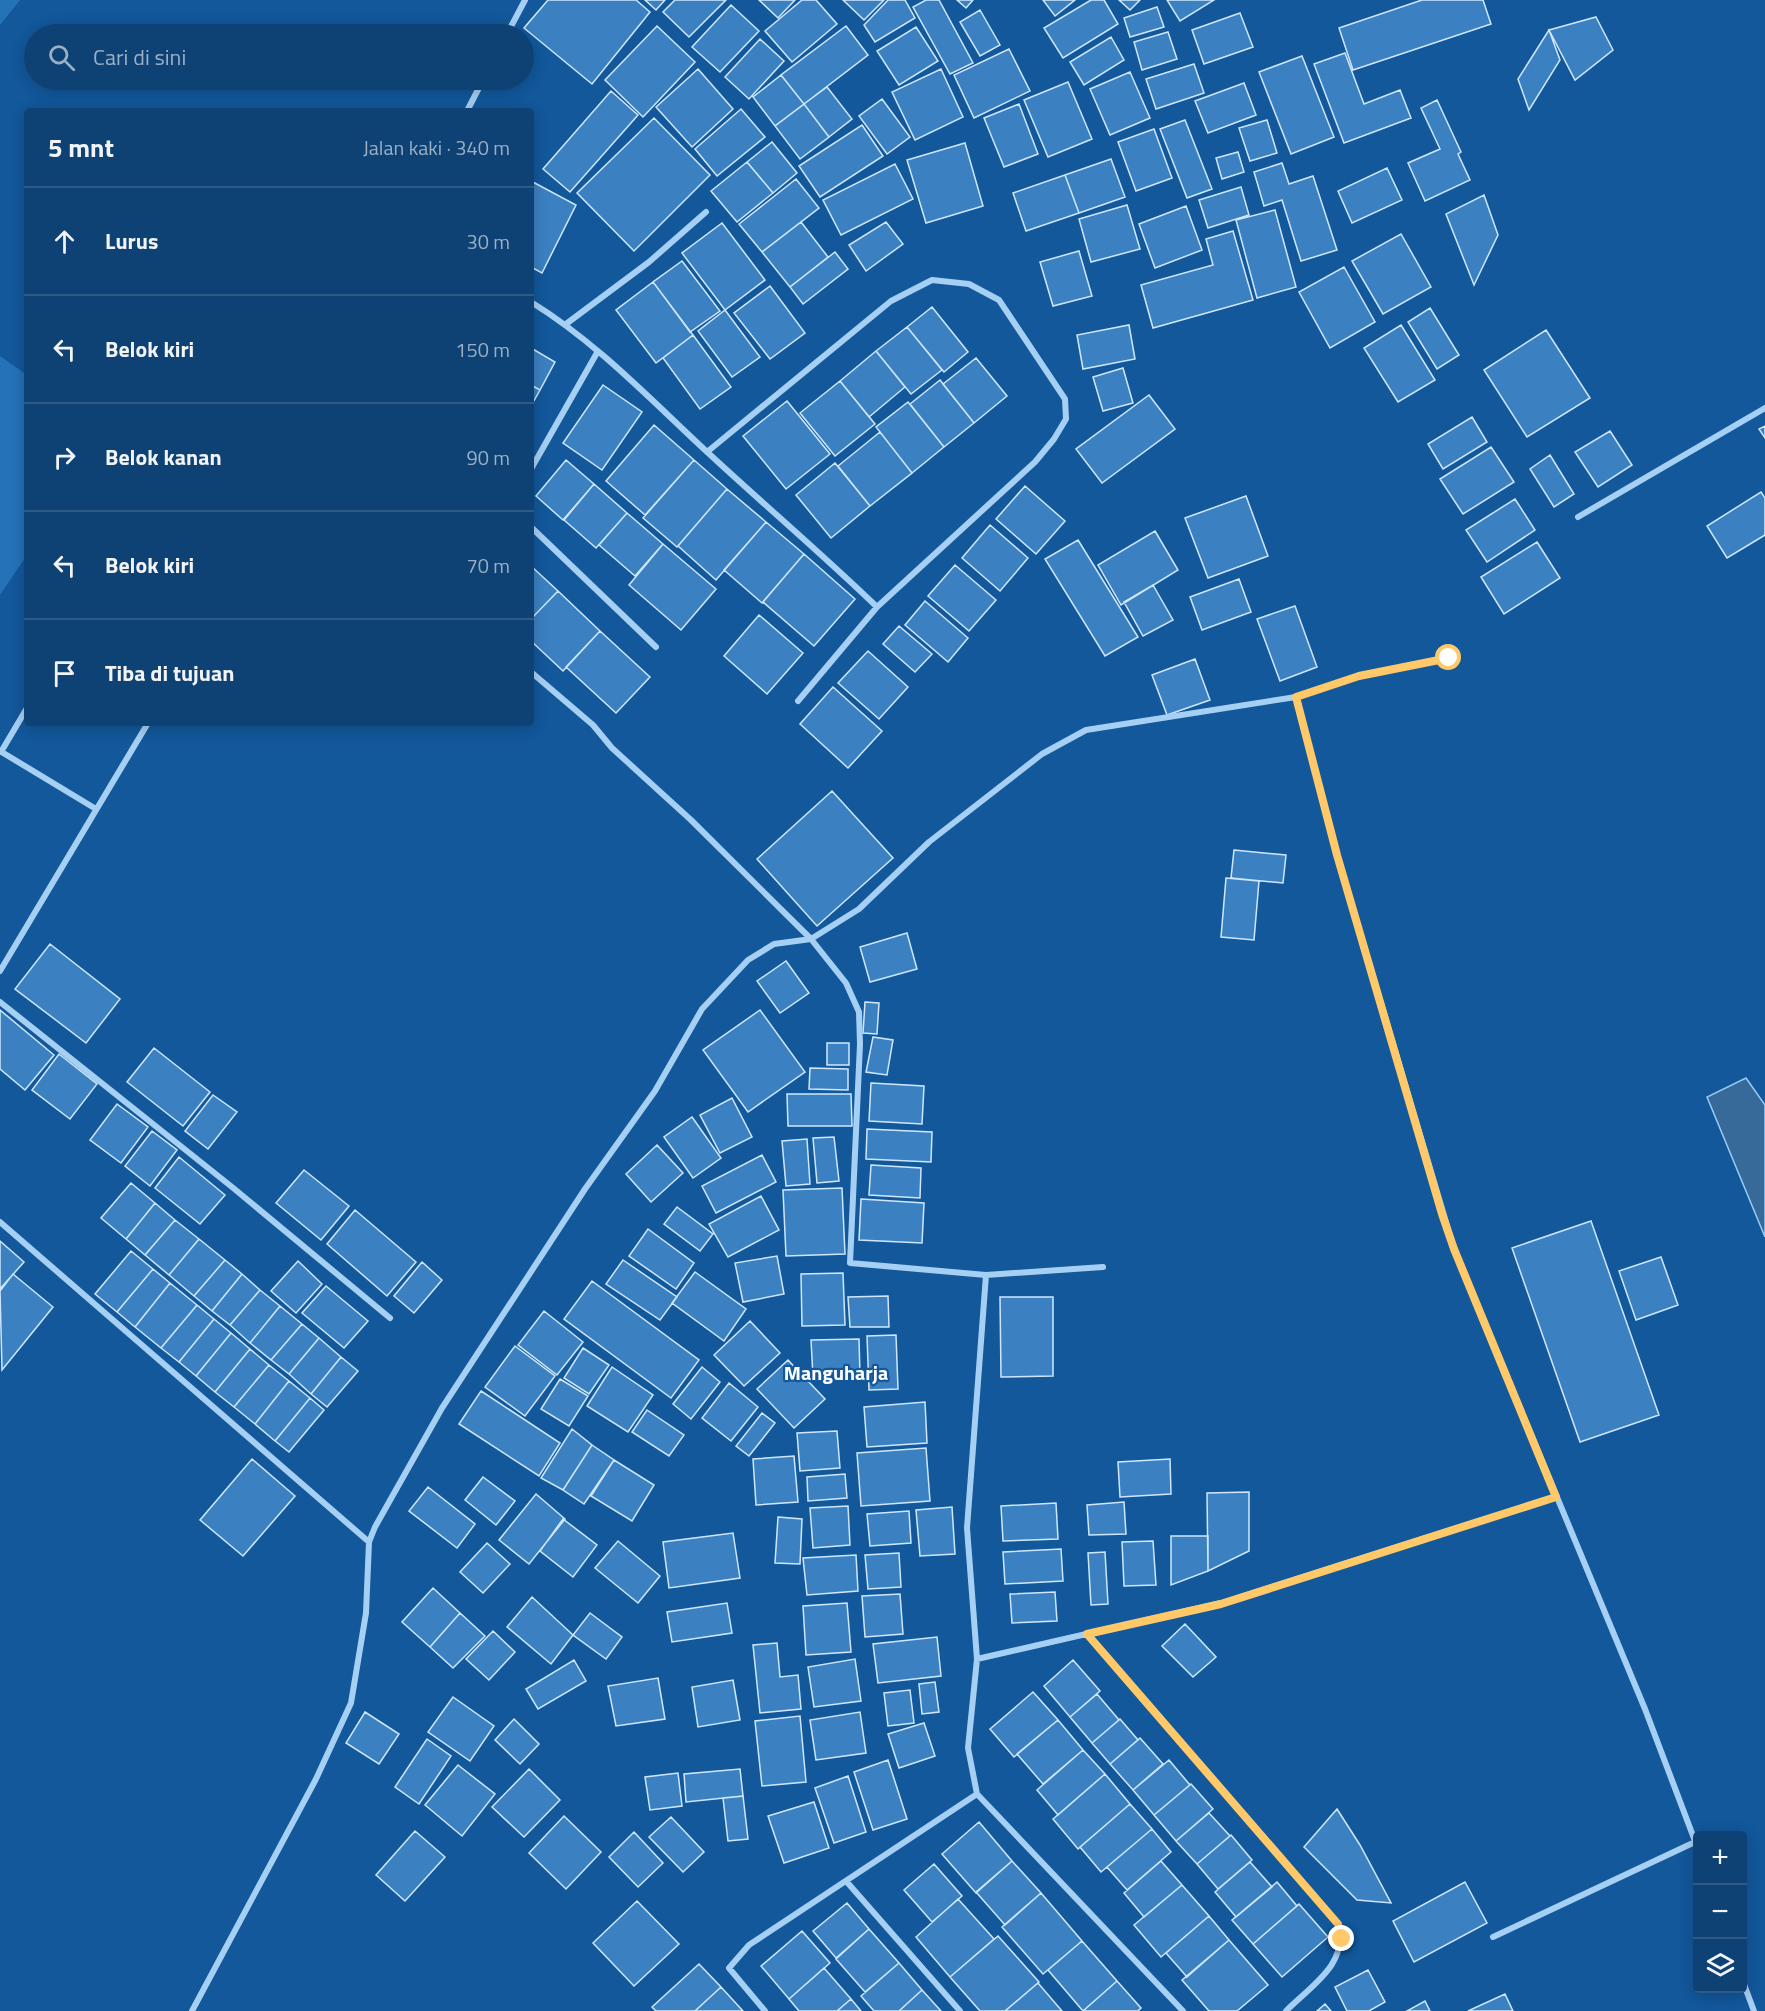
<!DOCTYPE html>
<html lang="id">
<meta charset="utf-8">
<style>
body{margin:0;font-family:"Titillium Web",sans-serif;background:#1c4d7c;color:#f1f3f6}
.controls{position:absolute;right:18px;bottom:18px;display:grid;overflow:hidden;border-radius:6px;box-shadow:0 3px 15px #0003}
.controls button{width:54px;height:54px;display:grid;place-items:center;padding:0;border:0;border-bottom:2px solid #2e5b86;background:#0e4274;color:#f1f3f6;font:30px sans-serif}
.stop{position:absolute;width:18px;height:18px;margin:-14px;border:4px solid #ffc969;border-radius:50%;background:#fff}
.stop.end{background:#ffc969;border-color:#fff;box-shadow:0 2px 6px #0008}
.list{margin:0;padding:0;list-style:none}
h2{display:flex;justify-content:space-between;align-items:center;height:78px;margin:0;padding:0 24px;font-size:26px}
h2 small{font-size:20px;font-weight:400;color:#9bb0c5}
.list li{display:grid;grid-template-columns:39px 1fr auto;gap:18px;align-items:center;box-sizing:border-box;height:108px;padding:0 24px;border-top:2px solid #2e5b86}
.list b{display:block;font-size:22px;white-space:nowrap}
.list em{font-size:20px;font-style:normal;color:#9bb0c5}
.icon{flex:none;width:33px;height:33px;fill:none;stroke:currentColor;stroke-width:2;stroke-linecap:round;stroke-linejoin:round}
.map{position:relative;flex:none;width:1765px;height:2011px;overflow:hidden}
.search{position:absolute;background:#0e4274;box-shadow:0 3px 15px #0003;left:24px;top:24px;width:510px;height:66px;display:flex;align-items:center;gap:15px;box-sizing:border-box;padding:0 21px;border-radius:33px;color:#9bb0c5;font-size:22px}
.panel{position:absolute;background:#0e4274;box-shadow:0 3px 15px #0003;left:24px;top:108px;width:510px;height:618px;border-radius:6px}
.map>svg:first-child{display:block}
</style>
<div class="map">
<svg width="1765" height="2011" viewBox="0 0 1765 2011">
<rect width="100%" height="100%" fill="#12589b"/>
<path fill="#2572b9" d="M0 0H20L0 25Z
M0 356 27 375V555L0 595Z"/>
<path fill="#376999" stroke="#98cbf7" stroke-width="1.5" d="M1746 1078 1765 1105V1237L1707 1097Z"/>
<path fill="#3b81c2" stroke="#cfe7fd" stroke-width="1.5" d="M548 0H636L650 12 592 84 524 28Z
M645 0H665L656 10Z
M675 0H726L689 37 663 12Z
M759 0H795L778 18Z
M802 0H816L837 24 792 62 765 31Z
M843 0H884L864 20Z
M888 0H905L915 18 875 42 864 25Z
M926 0H939L973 63 950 74 913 7Z
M957 0H973L966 8Z
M1043 0H1075L1055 16Z
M1091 0H1104L1118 24 1063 58 1044 28Z
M1119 0H1140L1130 10Z
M1167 0H1214L1180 21Z
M1422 0H1483L1491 24 1353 70 1339 28Z
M731 5 759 31 720 72 692 47Z
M1157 7 1164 27 1130 37 1124 18Z
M980 10 1000 45 980 56 960 22Z
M1240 13 1253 47 1204 64 1192 30Z
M1596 17 1613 50 1575 80 1549 30Z
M657 26 695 62 643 117 605 80Z
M846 26 868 55 804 104 781 75Z
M916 27 938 61 899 85 877 51Z
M1549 30 1560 60 1529 110 1518 79Z
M1168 32 1177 59 1142 70 1134 42Z
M1111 37 1124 60 1084 85 1070 62Z
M760 39 784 61 749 99 725 77Z
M1009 49 1030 91 974 118 954 75Z
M1345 53 1364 104 1400 90 1411 118 1344 143 1314 64Z
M1302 56 1334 137 1291 154 1259 72Z
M1194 64 1204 93 1156 109 1146 79Z
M698 69 733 109 692 147 656 107Z
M941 69 963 117 915 140 892 92Z
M1130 72 1150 118 1110 135 1090 89Z
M781 75 804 104 775 126 753 97Z
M1068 82 1092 139 1048 157 1024 100Z
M1244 83 1256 115 1208 133 1195 101Z
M827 87 852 119 829 137 804 104Z
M611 91 638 115 570 192 543 169Z
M882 99 910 137 887 154 859 116Z
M1437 100 1461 152 1458 154 1470 180 1425 201 1408 163 1440 149 1421 108Z
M804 104 829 137 800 159 775 126Z
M1019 104 1038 154 1004 167 984 118Z
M741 109 765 137 717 176 695 149Z
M654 118 710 175 634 251 577 193Z
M1185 120 1212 189 1187 198 1160 129Z
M1267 120 1277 153 1250 161 1239 128Z
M862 125 883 156 820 197 799 166Z
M1154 129 1172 178 1136 191 1118 142Z
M772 142 797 173 773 193 747 162Z
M965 143 983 206 926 223 907 160Z
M1238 152 1244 172 1222 179 1216 158Z
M1111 159 1125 197 1079 213 1065 175Z
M747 162 773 193 737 222 711 191Z
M1282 163 1289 184 1313 176 1337 250 1301 261 1282 200 1264 206 1254 172Z
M895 164 913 199 841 235 823 200Z
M1387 168 1402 200 1352 223 1338 191Z
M1065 175 1079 213 1026 231 1013 193Z
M796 179 819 208 762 252 739 224Z
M531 181 576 205 542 273 531 267Z
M1241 187 1249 215 1208 228 1199 200Z
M1484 195 1498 235 1474 285 1446 214Z
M1127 205 1140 249 1091 262 1079 219Z
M1186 206 1202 250 1155 268 1139 224Z
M1275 210 1296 287 1257 298 1236 220Z
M801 222 828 257 790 287 762 252Z
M886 222 903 244 866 271 849 245Z
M722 223 765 280 725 310 682 253Z
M1233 231 1253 300 1153 328 1141 285 1213 265 1206 239Z
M1401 234 1431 287 1383 314 1352 261Z
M1079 251 1092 296 1053 306 1040 262Z
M835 252 848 269 803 304 790 287Z
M682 261 720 311 690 332 653 282Z
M1344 267 1375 322 1330 348 1299 292Z
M653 282 693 335 656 363 616 310Z
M770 286 805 333 770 359 734 313Z
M932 307 968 352 944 372 907 327Z
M1430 308 1459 355 1437 369 1408 322Z
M725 310 760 357 732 377 698 331Z
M1129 325 1135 359 1083 369 1077 335Z
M1401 325 1435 380 1398 402 1364 348Z
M907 327 942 370 911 394 876 351Z
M1546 330 1590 398 1527 437 1484 370Z
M693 335 731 387 700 409 663 358Z
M531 348 555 362 540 390 531 385Z
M876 351 905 387 869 417 840 381Z
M976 358 1007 396 974 423 943 384Z
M1123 368 1133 403 1103 411 1093 377Z
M940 380 974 423 944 447 910 404Z
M840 381 875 424 835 456 800 413Z
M531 385 540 390 531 406Z
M603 385 642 412 602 470 563 443Z
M1149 395 1175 429 1102 483 1076 449Z
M787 401 830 454 786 489 743 436Z
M908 402 944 447 912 473 876 427Z
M1472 417 1487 442 1443 469 1428 444Z
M654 425 694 460 645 515 606 481Z
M1765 426V438L1759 429Z
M1610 431 1632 465 1598 487 1575 452Z
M880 432 912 473 870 506 838 466Z
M1491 447 1514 482 1463 514 1440 479Z
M1550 455 1574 494 1554 507 1530 469Z
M566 460 594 484 563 520 536 496Z
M694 460 727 489 677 547 643 518Z
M835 463 870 506 831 538 796 495Z
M594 484 627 513 596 548 564 520Z
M1025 486 1065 521 1036 554 996 519Z
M727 489 766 522 716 580 678 546Z
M1761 492 1765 498V535L1727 558 1707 526Z
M1246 496 1268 556 1208 578 1185 518Z
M1515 499 1535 530 1487 562 1466 530Z
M627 513 663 544 635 576 599 545Z
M766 522 804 554 762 603 724 570Z
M990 525 1028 558 1000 591 962 558Z
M1155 531 1178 570 1121 605 1098 565Z
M1078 540 1138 637 1105 656 1045 559Z
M1537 542 1560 578 1504 614 1481 577Z
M663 544 716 589 681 630 629 585Z
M804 554 855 599 814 646 763 602Z
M955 565 996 600 969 631 928 596Z
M531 566 558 591 531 619Z
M1239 579 1251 612 1202 630 1190 597Z
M1153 585 1173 620 1143 636 1124 602Z
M558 591 600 631 563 671 531 641V619Z
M925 601 968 638 948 662 905 625Z
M1295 606 1317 667 1280 681 1257 619Z
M759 615 803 653 767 694 724 656Z
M899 626 932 654 915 672 883 644Z
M600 631 650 677 616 713 566 667Z
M868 651 908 687 879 719 838 683Z
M1195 659 1210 700 1167 715 1152 675Z
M833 687 882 731 848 768 800 724Z
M832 791 893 858 817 926 757 859Z
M1234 850 1286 855 1283 883 1231 878Z
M1226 878 1259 881 1254 940 1221 937Z
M907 933 917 969 870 982 860 947Z
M50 944 120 999 86 1043 15 989Z
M786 961 809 993 780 1013 757 981Z
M865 1002 879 1003 877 1034 863 1033Z
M0 1010 54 1055 25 1090 0 1069Z
M760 1010 805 1072 748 1112 703 1050Z
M873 1037 893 1040 887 1075 866 1072Z
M827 1043H849V1065H827Z
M154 1048 210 1092 183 1126 127 1082Z
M59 1054 97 1084 70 1119 32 1090Z
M810 1068 848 1069V1090L809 1089Z
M871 1083 924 1086 922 1124 869 1121Z
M787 1094H851L852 1126H788Z
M213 1095 237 1112 208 1149 185 1131Z
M732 1098 752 1137 720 1153 700 1115Z
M117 1104 148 1127 121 1163 90 1140Z
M692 1117 721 1158 693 1178 664 1137Z
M867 1129 932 1132 931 1162 866 1159Z
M152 1131 177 1150 150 1186 125 1166Z
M834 1137 839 1181 817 1183 813 1138Z
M807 1139 810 1184 786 1186 782 1141Z
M657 1145 683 1173 651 1202 626 1174Z
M762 1155 776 1182 716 1213 702 1186Z
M179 1157 225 1195 200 1224 155 1188Z
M871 1165 921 1168 920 1198 869 1195Z
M304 1170 349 1206 321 1240 276 1203Z
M131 1183 155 1203 126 1239 101 1218Z
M842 1188 845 1254 786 1256 783 1190Z
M761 1196 779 1230 728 1257 709 1224Z
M861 1199 924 1203 922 1243 859 1240Z
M155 1203 175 1220 145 1255 126 1239Z
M677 1207 713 1234 700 1251 664 1224Z
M355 1210 416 1262 387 1296 327 1244Z
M175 1220 199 1239 169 1275 145 1255Z
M1591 1221 1659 1415 1580 1442 1512 1248Z
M648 1229 694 1263 676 1289 629 1256Z
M199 1239 225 1260 194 1296 169 1275Z
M0 1241 24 1262 0 1289Z
M131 1251 153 1269 117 1312 95 1294Z
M777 1256 784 1294 743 1302 735 1263Z
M1661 1257 1678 1305 1636 1320 1619 1271Z
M225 1260 242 1274 212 1311 194 1296Z
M623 1260 677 1297 660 1320 606 1284Z
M298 1261 322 1284 296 1313 271 1291Z
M422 1262 442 1280 414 1313 394 1296Z
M153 1269 170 1283 135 1327 117 1312Z
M695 1272 746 1309 724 1341 672 1303Z
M843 1273 845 1325 802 1326 801 1274Z
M13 1274 53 1307 2 1370 0 1291Z
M242 1274 260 1290 230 1325 212 1311Z
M592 1281 699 1360 671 1398 564 1319Z
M170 1283 197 1305 161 1348 135 1327Z
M326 1286 368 1321 344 1348 302 1313Z
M260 1290 280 1306 250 1343 230 1325Z
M888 1296 889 1327H850L848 1297Z
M1000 1297H1053V1376L1001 1377Z
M197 1305 214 1319 179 1362 161 1348Z
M280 1306 302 1324 271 1360 250 1343Z
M544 1311 583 1342 557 1375 518 1345Z
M214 1319 231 1333 196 1376 179 1362Z
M750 1321 780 1353 744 1386 714 1355Z
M302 1324 319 1338 289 1374 271 1360Z
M231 1333 250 1349 215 1392 196 1376Z
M896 1335 898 1389 869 1390 867 1336Z
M319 1338 341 1357 311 1394 289 1374Z
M859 1339 860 1375 813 1377 811 1340Z
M515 1346 555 1376 525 1416 485 1387Z
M583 1348 609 1365 589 1394 564 1378Z
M250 1349 269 1365 234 1407 215 1392Z
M341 1357 358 1371 327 1407 311 1394Z
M788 1360 825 1399 794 1428 757 1389Z
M269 1365 289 1381 255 1424 234 1407Z
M612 1367 653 1395 628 1432 587 1406Z
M702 1367 720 1382 691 1419 673 1404Z
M560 1379 588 1396 569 1426 541 1409Z
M289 1381 310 1398 275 1441 255 1424Z
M729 1383 758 1407 731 1441 702 1418Z
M481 1391 560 1443 539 1476 459 1424Z
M310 1398 324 1410 289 1452 275 1441Z
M925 1402 927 1443 867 1447 864 1407Z
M647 1410 684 1435 669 1456 632 1432Z
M762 1413 775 1423 749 1456 736 1446Z
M572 1429 592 1445 563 1490 541 1478Z
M837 1431 840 1468 800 1471 797 1433Z
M592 1445 614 1460 584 1504 563 1490Z
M926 1448 930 1501 861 1506 857 1453Z
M794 1456 798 1502 756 1505 753 1459Z
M252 1459 295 1496 243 1556 200 1520Z
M1170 1459 1171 1494 1120 1497 1118 1462Z
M614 1460 654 1485 632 1521 591 1496Z
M845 1474 847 1498 808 1501 807 1477Z
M483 1477 515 1501 496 1525 465 1500Z
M428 1487 475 1524 457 1548 409 1511Z
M1249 1492V1551L1208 1571 1207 1493Z
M536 1494 565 1519 529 1564 499 1540Z
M1124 1502 1126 1534 1089 1535 1087 1505Z
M1056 1503 1058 1539 1003 1541 1001 1506Z
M848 1506 850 1545 813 1548 810 1508Z
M952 1507 955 1554 920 1556 916 1510Z
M909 1511 911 1543 870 1546 867 1514Z
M778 1517 802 1519 800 1564 775 1563Z
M563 1519 597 1545 573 1577 540 1551Z
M733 1533 740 1578 669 1588 663 1542Z
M1171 1536H1208V1571L1171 1585Z
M618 1541 660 1576 638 1603 595 1568Z
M1153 1541 1156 1585 1124 1586 1122 1542Z
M487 1543 510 1564 483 1593 460 1572Z
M1061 1549 1063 1581 1005 1584 1003 1552Z
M1105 1552 1108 1604 1091 1605 1088 1553Z
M899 1553 901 1587 868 1589 865 1555Z
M856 1555 858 1591 807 1595 803 1558Z
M433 1588 460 1613 430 1647 402 1622Z
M1055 1592 1057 1621 1012 1623 1010 1594Z
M900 1594 903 1634 865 1637 862 1596Z
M532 1597 573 1635 551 1664 507 1627Z
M727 1603 732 1633 672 1642 667 1612Z
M847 1603 851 1652 806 1655 803 1606Z
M460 1613 485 1636 453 1668 430 1647Z
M590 1613 622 1637 606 1659 573 1635Z
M1185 1624 1216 1657 1193 1677 1162 1646Z
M493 1631 515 1652 489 1680 466 1659Z
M937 1637 941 1676 878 1683 873 1644Z
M777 1643 780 1677 798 1675 801 1709 760 1713 753 1645Z
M855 1659 861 1701 814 1707 808 1667Z
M574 1660 586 1681 538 1709 526 1689Z
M1073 1660 1100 1691 1070 1717 1044 1686Z
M658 1678 665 1719 616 1726 608 1686Z
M733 1680 740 1720 698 1727 692 1687Z
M935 1682 939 1712 922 1714 919 1684Z
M910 1690 914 1723 888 1726 884 1693Z
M1033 1692 1058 1720 1014 1757 990 1729Z
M1097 1694 1119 1720 1092 1743 1070 1717Z
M453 1697 494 1726 470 1761 428 1732Z
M365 1712 399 1734 379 1764 346 1743Z
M860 1712 866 1753 816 1760 810 1720Z
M800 1716 806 1782 762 1786 755 1721Z
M514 1719 539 1744 520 1764 495 1740Z
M1120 1719 1138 1740 1110 1764 1092 1743Z
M1058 1720 1083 1750 1043 1784 1017 1754Z
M924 1723 935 1756 899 1768 888 1734Z
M1140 1738 1163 1764 1133 1790 1110 1764Z
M427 1739 451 1756 419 1804 395 1787Z
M1083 1750 1105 1774 1058 1815 1037 1790Z
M888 1760 907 1819 873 1830 854 1772Z
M1169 1760 1190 1785 1154 1815 1133 1790Z
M458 1765 495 1794 462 1836 425 1805Z
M529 1769 560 1800 524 1837 492 1807Z
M740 1769 743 1796 686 1802 684 1774Z
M678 1773 682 1806 650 1810 645 1777Z
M1105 1774 1130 1804 1078 1849 1053 1819Z
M848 1776 866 1832 834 1843 815 1788Z
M1191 1784 1213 1809 1176 1841 1154 1815Z
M743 1796 748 1839 728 1841 723 1798Z
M814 1802 829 1848 784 1863 768 1816Z
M1130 1804 1152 1829 1101 1872 1080 1847Z
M1337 1809 1360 1845 1391 1903 1357 1900 1304 1847Z
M1209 1813 1230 1836 1197 1864 1176 1841Z
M564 1816 601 1852 566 1889 529 1853Z
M671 1817 704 1852 683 1872 649 1837Z
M979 1822 1012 1861 976 1893 942 1854Z
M1152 1829 1171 1852 1127 1890 1107 1867Z
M415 1831 445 1857 405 1901 376 1875Z
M634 1832 663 1863 638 1887 609 1857Z
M1231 1835 1252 1860 1218 1889 1197 1864Z
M1012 1861 1041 1893 1005 1925 976 1892Z
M1161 1861 1182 1885 1144 1917 1124 1893Z
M1250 1862 1272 1887 1236 1917 1215 1892Z
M934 1864 962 1896 932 1922 904 1890Z
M1277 1882 1297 1906 1253 1944 1232 1920Z
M1465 1882 1487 1923 1414 1962 1393 1921Z
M1182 1885 1209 1916 1161 1957 1134 1925Z
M1041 1893 1082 1941 1043 1974 1002 1927Z
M958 1899 994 1939 950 1977 916 1937Z
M637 1901 679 1944 634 1986 593 1943Z
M847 1903 869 1929 836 1958 813 1931Z
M1299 1904 1328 1937 1282 1977 1253 1944Z
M1209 1916 1229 1940 1187 1977 1166 1953Z
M869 1929 899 1963 865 1992 836 1959Z
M802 1931 830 1963 789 1999 761 1966Z
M998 1936 1039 1982 1005 2011H980L950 1977Z
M1229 1940 1268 1985 1237 2011H1209L1182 1980Z
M1082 1941 1117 1981 1083 2011 1048 1970Z
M899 1963 922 1990 899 2011H874L861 1996Z
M699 1964 721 1987 695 2011H656L652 2007Z
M824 1968 851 1999 837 2011H799L789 1999Z
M1368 1970 1385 2002 1369 2011H1347L1335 1987Z
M1117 1981 1141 2008 1138 2011H1083Z
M1038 1983 1062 2011H1005Z
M721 1987 743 2011H695Z
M922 1990 941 2011H899Z
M1505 1994 1513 2011H1468Z
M851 1999 861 2011H837Z
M1425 2001 1430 2011H1407Z
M1325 2004 1331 2011H1317Z"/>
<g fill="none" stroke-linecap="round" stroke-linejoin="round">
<path stroke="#a6cff4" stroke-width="6" d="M507 34 525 0
M467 111 483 80
M531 302C596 342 649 398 705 450 762 503 821 553 877 607L1035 462 1054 439 1066 419 1065 399 999 300 969 284 932 280 891 301 707 452
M566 324 649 262 706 212
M531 469 598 351
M1578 517 1765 408
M531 527 656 647
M1449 658 1359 676 1296 697 1337 855 1454 1249 1645 1709 1698 1849
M531 672 593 725 612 748 691 820 811 939 846 983 859 1012 860 1044 850 1263 986 1275
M798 701 877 607
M0 751 96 809
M1 752 27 708
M0 971 148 723
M0 1002 232 1187 390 1318
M0 1222 369 1542
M1103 1267 986 1275 967 1528 977 1659 968 1748 977 1794 1183 2011
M1087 1634 1338 1924C1349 1964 1312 1985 1286 2011
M977 1659 1221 1603 1555 1497
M846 1881 960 2011
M1493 1937 1695 1842
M1742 1979 1754 2011
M192 2011 316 1779 351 1703 366 1613 369 1542 375 1527 442 1408 585 1189 655 1091 702 1009 748 960 774 944 811 939 859 909 929 842 1042 754 1086 730 1296 697
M765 2011 729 1968 749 1945 977 1794"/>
</g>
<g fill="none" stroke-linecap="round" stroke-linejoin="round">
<path stroke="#ffc969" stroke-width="8" d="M1342 1939 1338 1924 1087 1634 1221 1604 1556 1497 1454 1249 1442 1214 1337 855 1296 697 1359 676 1449 658"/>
</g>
<g text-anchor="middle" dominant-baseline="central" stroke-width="4.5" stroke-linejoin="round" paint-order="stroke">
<g font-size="20" font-weight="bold" fill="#fff" stroke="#12589b">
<text x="836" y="1372">Manguharja</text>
</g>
</g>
</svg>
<div class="controls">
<button>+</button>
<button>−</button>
<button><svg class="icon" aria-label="layers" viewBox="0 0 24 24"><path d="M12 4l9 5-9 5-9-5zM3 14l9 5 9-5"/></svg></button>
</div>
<div class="stop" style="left:1449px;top:658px"></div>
<div class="stop end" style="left:1342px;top:1939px"></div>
<div class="search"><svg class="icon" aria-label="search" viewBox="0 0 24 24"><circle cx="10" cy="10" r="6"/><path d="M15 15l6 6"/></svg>Cari di sini</div>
<section class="panel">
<h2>5 mnt<small>Jalan kaki · 340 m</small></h2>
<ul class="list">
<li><svg class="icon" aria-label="ahead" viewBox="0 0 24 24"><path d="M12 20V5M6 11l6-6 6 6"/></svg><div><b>Lurus</b></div><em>30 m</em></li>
<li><svg class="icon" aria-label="left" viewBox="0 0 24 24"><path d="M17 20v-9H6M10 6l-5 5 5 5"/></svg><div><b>Belok kiri</b></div><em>150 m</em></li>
<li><svg class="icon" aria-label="right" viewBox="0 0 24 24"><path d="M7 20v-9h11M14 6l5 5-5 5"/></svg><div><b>Belok kanan</b></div><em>90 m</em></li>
<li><svg class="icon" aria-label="left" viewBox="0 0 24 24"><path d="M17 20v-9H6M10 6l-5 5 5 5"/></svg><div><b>Belok kiri</b></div><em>70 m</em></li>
<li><svg class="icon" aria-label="arrive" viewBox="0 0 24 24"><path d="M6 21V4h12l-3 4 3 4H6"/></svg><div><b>Tiba di tujuan</b></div></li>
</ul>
</section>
</div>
